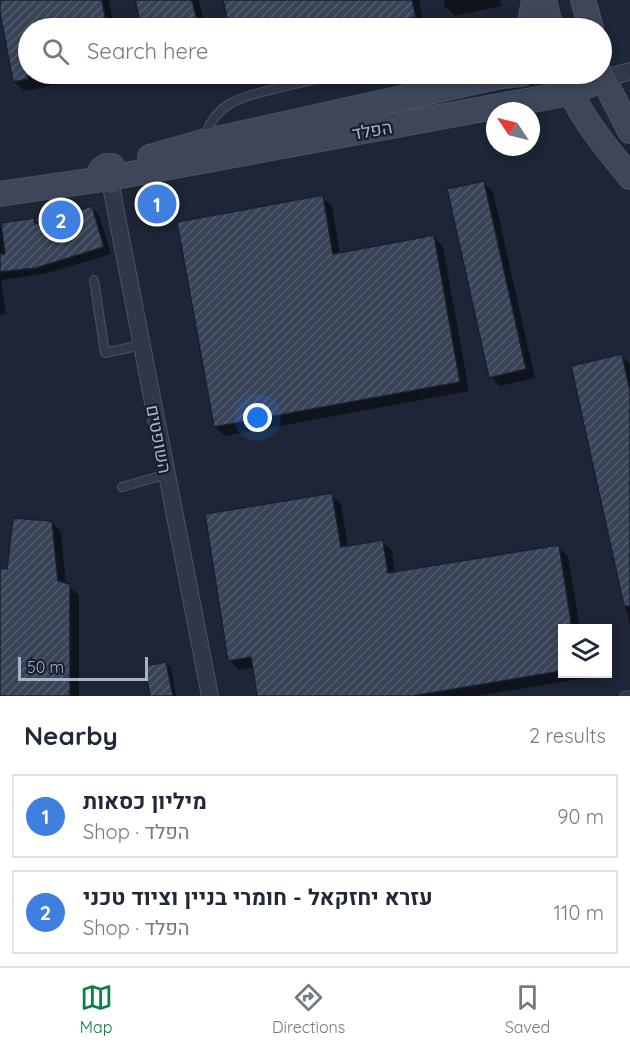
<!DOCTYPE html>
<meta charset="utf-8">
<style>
body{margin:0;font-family:Quicksand,Heebo,sans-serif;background:#f6f6f7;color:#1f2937}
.controls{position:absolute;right:18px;bottom:18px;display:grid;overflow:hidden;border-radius:0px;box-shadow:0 3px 9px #0003}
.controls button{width:54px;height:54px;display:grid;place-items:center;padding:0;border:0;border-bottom:2px solid #e0e1e3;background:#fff;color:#1f2937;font:30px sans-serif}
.compass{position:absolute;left:486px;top:102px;width:54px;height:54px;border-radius:50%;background:#fff;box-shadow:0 3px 9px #0003;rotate:305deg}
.scale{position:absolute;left:18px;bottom:15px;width:130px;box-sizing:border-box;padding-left:6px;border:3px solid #a9b2c5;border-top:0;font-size:16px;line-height:21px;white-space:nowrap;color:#a9b2c5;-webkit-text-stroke:4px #161d2b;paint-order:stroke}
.you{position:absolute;left:258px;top:418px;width:21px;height:21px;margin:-15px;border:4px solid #fff;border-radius:50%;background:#1a73e8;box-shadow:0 0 0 9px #1a73e833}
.badge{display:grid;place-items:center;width:39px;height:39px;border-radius:50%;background:#0b8043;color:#fff;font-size:20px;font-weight:700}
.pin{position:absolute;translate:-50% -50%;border:3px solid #fff;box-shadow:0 2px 6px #0006}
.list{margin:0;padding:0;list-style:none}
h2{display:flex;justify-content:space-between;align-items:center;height:78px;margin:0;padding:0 24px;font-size:26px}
h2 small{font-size:20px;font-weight:400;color:#747a83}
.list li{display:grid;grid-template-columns:39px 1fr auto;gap:18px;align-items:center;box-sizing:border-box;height:84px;margin:0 12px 12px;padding:0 12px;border:2px solid #e0e1e3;border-radius:0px}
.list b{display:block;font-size:22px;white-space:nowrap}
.list p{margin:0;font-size:20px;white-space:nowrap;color:#747a83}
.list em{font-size:20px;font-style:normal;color:#747a83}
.icon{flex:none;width:33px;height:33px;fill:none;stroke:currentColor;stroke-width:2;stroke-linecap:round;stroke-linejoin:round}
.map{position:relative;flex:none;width:630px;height:696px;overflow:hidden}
.search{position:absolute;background:#fff;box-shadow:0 3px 9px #0003;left:18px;right:18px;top:18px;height:66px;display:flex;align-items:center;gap:15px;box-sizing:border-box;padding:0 21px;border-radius:33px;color:#747a83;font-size:22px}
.sheet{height:270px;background:#fff}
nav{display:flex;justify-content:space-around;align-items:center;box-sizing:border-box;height:84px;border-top:2px solid #e0e1e3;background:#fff;font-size:16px;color:#747a83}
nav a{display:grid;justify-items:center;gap:3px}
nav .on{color:#0b8043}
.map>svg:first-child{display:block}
</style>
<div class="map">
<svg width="630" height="696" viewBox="0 0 630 696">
<defs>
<pattern id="building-hatch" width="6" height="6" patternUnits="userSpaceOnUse" patternTransform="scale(1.5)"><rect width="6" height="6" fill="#384358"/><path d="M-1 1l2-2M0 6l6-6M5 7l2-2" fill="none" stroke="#525c6e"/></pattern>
</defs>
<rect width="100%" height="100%" fill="#1d2536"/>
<path fill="#0007" d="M0 0H109L114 28H28V74H113L24 91 15 82Z
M136 0H199L205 28H143Z
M224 0H419L424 26 413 28H230Z
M444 0H500L501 6 455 16 445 7Z
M483 182 493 192 535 378 500 386 491 377Z
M322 197 332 206 340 254 434 237 443 247 469 391 225 436 215 427Z
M92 208 99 215 111 254 44 274 1 280 6 314 0 315V226L34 220 38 224Z
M621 356 630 364V626L572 367Z
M332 495 341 504 348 547 382 541 392 551 395 573 558 546 568 556 580 628H562V674H587V678L477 696H259L254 667 239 670 230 660Z
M52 522 61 532 66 585 79 595V696H0V570L8 571Z
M166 663 171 668 176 696H151Z"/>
<path fill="url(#building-hatch)" stroke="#181f2d" stroke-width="1.5" d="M0 0H102L107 28H28V79L13 82 0 13Z
M135 0H192L199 28H141Z
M223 0H412L416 17 365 28H353L351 20 311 28H229Z
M484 181 526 369 489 378 447 189Z
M323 195 333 254 434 235 460 382 214 427 177 222Z
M92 206 104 247 36 268 0 272V254H5L1 223 34 218 35 224Z
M622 354 630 391V606H624L571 366Z
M332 493 341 547 383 540 388 573 559 545 572 628H562V671L413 696H257L251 657 228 661 205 514Z
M13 518 52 521 58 581 70 584V696H0V568L7 569Z
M166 662 173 696H150L144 666Z"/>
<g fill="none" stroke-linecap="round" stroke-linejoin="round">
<g stroke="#4b5262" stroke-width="10">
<path id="lane" d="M417 74 430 89
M204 140C214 101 245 96 279 88 299 83 318 78 338 74
M94 280 105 353 141 345
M122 487 167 474
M624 696 630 695"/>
</g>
<g stroke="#4b5262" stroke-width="18">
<path id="street" d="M603 79 630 71
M110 181 210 696"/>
</g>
<g stroke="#4b5262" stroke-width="26">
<path id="secondary" d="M544 0 551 28
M583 0 591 28
M529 28 534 0
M563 74C576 112 605 146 630 177
M601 74 630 131
M150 157 203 142 501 76 522 74
M115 177 116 171 112 166H106L101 170 103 179 111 181 115 177 570 93 603 79
M0 194 103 179"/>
</g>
<use href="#lane" stroke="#303847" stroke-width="8"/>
<use href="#street" stroke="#303847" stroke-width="16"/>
<use href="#secondary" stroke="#3e465a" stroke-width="24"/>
</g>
<g text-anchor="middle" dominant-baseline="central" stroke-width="4.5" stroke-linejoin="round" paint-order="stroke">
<g font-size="18" fill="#a9b2c5" stroke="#161d2b">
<text transform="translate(372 130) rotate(-10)">הפלד</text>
<text transform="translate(159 439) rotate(79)">השופטים</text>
</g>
</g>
</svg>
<div class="controls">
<button><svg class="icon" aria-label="layers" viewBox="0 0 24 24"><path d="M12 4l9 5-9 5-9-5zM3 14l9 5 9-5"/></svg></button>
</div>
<svg class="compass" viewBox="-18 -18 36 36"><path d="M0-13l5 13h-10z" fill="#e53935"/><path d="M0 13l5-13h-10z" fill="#747a83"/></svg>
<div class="scale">50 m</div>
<div class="you"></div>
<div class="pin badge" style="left:157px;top:204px;background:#3f7fe0">1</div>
<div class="pin badge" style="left:61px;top:220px;background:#3f7fe0">2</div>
<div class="search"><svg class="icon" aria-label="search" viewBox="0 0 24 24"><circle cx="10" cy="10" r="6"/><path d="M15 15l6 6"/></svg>Search here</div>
</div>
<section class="sheet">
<h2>Nearby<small>2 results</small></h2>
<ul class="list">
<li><span class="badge" style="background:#3f7fe0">1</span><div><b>מיליון כסאות</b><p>Shop · הפלד</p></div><em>90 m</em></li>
<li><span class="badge" style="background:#3f7fe0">2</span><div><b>עזרא יחזקאל - חומרי בניין וציוד טכני</b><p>Shop · הפלד</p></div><em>110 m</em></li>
</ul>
</section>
<nav>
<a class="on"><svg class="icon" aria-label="map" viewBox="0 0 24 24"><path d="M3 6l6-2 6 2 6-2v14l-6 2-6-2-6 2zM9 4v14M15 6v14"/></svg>Map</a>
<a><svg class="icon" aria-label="directions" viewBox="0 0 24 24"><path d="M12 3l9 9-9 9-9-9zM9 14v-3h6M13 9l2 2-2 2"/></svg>Directions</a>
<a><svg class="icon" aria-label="saved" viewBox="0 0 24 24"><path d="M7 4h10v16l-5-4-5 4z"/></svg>Saved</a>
</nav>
